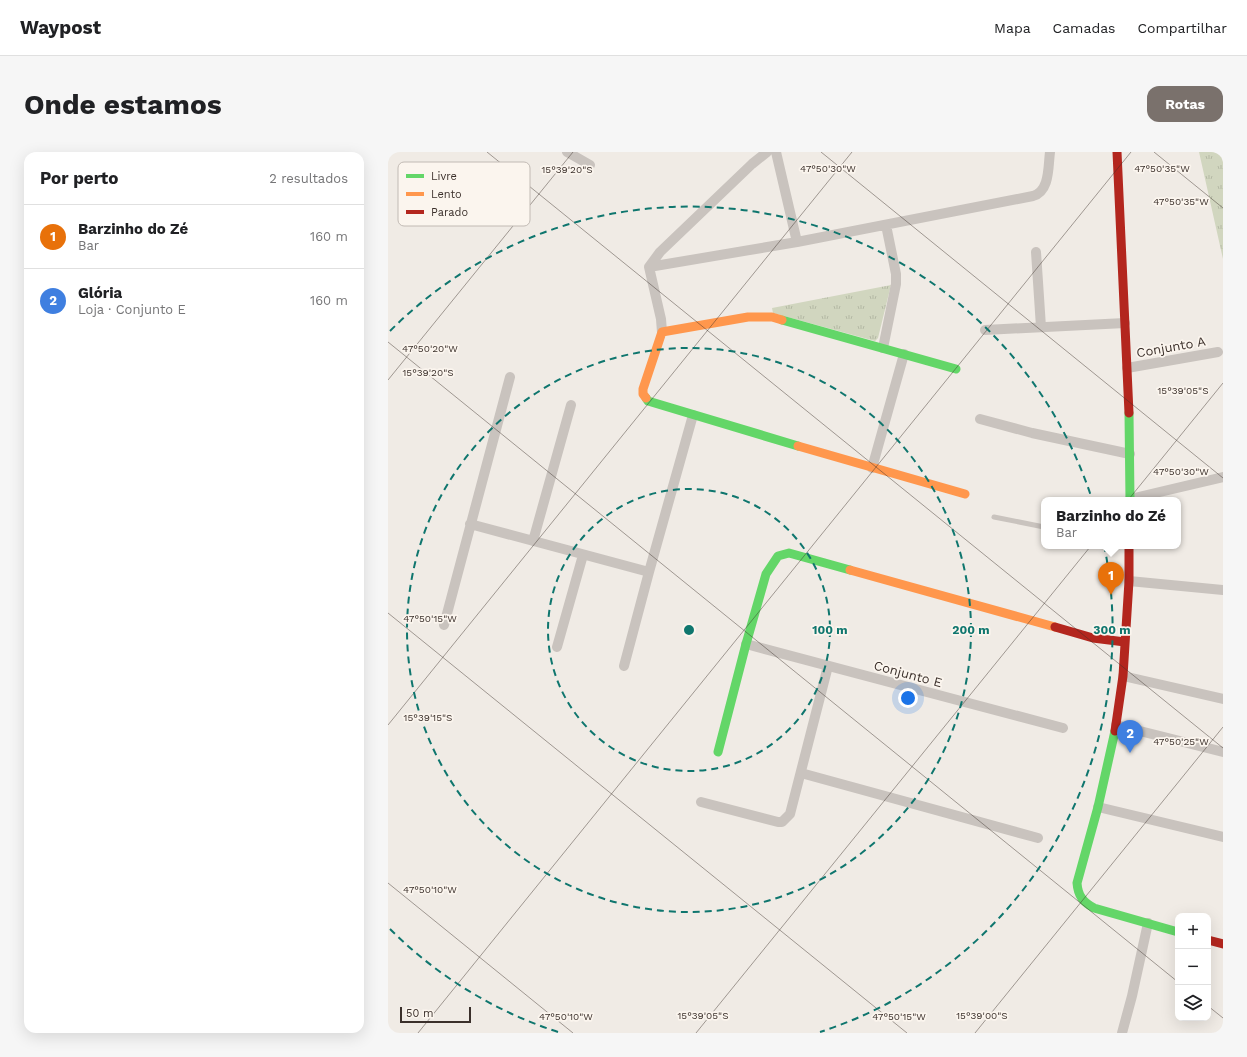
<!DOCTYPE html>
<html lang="pt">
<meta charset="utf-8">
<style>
body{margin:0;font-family:"Work Sans",sans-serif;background:#f6f6f6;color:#202124}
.controls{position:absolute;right:12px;bottom:12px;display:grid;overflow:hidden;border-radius:8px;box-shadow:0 4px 16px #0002}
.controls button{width:36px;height:36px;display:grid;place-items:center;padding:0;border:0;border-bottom:1px solid #e0e0e0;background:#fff;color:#202124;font:20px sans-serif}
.scale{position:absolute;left:12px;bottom:10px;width:71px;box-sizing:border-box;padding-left:4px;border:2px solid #3b302b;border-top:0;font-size:11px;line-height:14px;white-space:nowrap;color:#3b302b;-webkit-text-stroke:3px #fbf5ee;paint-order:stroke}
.you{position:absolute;left:520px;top:546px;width:14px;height:14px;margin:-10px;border:3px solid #fff;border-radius:50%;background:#1a73e8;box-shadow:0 0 0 6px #1a73e833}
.badge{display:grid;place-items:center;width:26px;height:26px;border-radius:50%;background:#7a716c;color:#fff;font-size:13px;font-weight:700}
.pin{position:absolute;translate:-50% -33px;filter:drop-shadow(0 1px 2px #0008)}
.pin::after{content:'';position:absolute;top:21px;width:14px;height:12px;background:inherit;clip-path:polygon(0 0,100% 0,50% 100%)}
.popup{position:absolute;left:653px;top:345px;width:140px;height:52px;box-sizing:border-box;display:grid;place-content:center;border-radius:8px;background:#fff;filter:drop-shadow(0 1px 3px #0005);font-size:13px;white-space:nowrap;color:#757577}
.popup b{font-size:15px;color:#202124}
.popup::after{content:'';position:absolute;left:50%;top:100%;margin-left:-8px;border:8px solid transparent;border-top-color:#fff}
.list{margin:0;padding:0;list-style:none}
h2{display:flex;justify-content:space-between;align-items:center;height:52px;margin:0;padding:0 16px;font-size:17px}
h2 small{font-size:13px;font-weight:400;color:#757577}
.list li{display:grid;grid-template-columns:26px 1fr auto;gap:12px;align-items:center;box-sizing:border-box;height:64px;padding:0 16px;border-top:1px solid #e0e0e0}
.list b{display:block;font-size:15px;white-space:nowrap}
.list p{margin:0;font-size:13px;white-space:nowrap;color:#757577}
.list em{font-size:13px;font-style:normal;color:#757577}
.icon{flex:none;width:22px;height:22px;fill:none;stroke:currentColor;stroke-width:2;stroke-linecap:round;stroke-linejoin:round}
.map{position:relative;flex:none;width:835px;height:881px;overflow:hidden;border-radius:12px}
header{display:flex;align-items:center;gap:24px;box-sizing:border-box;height:56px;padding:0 20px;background:#fff;border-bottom:1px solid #e0e0e0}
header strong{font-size:19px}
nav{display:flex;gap:22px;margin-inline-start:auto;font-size:14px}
.intro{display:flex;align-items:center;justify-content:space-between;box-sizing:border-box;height:96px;padding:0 24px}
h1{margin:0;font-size:28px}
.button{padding:10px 18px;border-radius:12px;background:#7a716c;color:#fff;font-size:14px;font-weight:700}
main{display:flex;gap:24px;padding:0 24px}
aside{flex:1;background:#fff;border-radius:12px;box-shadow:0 4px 16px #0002}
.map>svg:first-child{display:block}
</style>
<header>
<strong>Waypost</strong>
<nav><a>Mapa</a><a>Camadas</a><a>Compartilhar</a></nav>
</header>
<div class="intro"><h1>Onde estamos</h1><a class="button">Rotas</a></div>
<main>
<aside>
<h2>Por perto<small>2 resultados</small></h2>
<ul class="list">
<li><span class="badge" style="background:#e8710a">1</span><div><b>Barzinho do Zé</b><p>Bar</p></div><em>160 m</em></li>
<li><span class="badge" style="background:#3f7fe0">2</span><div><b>Glória</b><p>Loja · Conjunto E</p></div><em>160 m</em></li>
</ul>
</aside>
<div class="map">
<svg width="835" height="881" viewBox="0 0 835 881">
<defs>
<pattern id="park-tufts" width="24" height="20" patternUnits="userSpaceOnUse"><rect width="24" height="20" fill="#d1d6bf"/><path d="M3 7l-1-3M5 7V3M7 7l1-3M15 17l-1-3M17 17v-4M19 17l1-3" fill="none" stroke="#b4b8a4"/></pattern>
</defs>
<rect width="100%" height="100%" fill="#f0ebe5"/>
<path fill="url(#park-tufts)" d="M811 0H835V107Z
M503 133 490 186 487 189 385 161 384 156Z"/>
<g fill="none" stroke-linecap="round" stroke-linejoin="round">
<path stroke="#c9c3be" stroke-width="5" d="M606 365 656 375"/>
<path stroke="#c9c3be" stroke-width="10" d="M179 0 202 13
M388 0 409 90
M648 100 653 175
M261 115 409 90 645 44C662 39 660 15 662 0
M597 178 737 171
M274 180 273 167 261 115 272 100 364 12 379 0
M495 196 508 132V122L498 73
M739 216 830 200
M592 267 644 281 742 302
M484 316 516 202
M742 347 835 325
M82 372 261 420
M145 389 183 253
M741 429 835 438
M56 473 122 225
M358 492 675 576
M169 495 195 403
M236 514 261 420 305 263
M735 524 835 547
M728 573 835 600
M413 621 650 686
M313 650 390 670H394L402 662 440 514
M710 655 835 685
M734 881 744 844 760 771"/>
<path stroke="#63d668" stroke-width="9" d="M394 168 568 217
M258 246 260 249 410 294
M741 261 742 348
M727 579 710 655 689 731C690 744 695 750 706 756L790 780
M330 600 358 492 378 422 390 404 401 401 462 418"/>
<path stroke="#ff974d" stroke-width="9" d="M258 246 255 242V237L274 180 360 165H384L394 168
M410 294 577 342
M462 418 667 475"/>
<path stroke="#b3261e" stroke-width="9" d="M729 0 741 261
M667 475 705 486 737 490
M727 579 735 524 741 429V394
M820 788 835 792"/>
</g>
<path fill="none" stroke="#3b302b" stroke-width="1" stroke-opacity="0.45" d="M99 0 835 596M433 0 835 326M766 0 835 56M0 190 790 830M0 228 185 0M0 461 519 881M0 573 464 0M0 731 185 881M820 854 835 866M30 881 743 0M308 881 835 231M587 881 835 575"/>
<g fill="none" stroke="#0f766e" stroke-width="2" stroke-dasharray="7 5">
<circle cx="301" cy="478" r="141"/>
<circle cx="301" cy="478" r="282"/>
<path d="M170 880A423 423 0 0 1 2 777M2 179A423 423 0 1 1 432 880"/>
</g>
<g text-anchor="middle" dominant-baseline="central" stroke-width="3.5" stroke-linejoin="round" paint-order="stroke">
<g font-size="13" fill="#3b302b" stroke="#fbf5ee">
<text transform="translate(783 195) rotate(-10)">Conjunto A</text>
<text transform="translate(520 522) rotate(15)">Conjunto E</text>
</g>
</g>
<rect x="10" y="10" width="132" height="64" rx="6" fill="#fbf5ee" stroke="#c1bab4" stroke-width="1"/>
<rect x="18" y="22" width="18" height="4" fill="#63d668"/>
<rect x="18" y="40" width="18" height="4" fill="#ff974d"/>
<rect x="18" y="58" width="18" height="4" fill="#b3261e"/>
<g font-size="11" fill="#3b302b">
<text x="43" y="28">Livre</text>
<text x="43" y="46">Lento</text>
<text x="43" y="64">Parado</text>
</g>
<g font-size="10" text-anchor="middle" fill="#3b302b" stroke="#fbf5ee" stroke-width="3.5" stroke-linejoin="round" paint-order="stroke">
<text x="440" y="20">47°50'30"W</text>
<text x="774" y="20">47°50'35"W</text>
<text x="179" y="21">15°39'20"S</text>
<text x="793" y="53">47°50'35"W</text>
<text x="42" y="200">47°50'20"W</text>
<text x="40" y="224">15°39'20"S</text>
<text x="795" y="242">15°39'05"S</text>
<text x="793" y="323">47°50'30"W</text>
<text x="42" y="470">47°50'15"W</text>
<text x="40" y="569">15°39'15"S</text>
<text x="793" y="593">47°50'25"W</text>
<text x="42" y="741">47°50'10"W</text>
<text x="315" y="867">15°39'05"S</text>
<text x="594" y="867">15°39'00"S</text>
<text x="178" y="868">47°50'10"W</text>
<text x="511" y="868">47°50'15"W</text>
</g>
<circle cx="301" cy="478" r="6" fill="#0f766e" stroke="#fbf5ee" stroke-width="2"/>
<g font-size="12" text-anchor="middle" font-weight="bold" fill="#0f766e" stroke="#fbf5ee" stroke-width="3.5" stroke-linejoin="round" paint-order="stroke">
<text x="442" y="482">100 m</text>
<text x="583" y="482">200 m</text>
<text x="724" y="482">300 m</text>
</g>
</svg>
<div class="controls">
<button>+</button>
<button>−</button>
<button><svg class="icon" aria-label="layers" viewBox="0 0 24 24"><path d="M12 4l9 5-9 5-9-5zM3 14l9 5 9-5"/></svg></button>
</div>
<div class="scale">50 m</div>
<div class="you"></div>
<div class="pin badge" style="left:723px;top:443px;background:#e8710a">1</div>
<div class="popup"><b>Barzinho do Zé</b>Bar</div>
<div class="pin badge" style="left:742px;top:601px;background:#3f7fe0">2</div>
</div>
</main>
